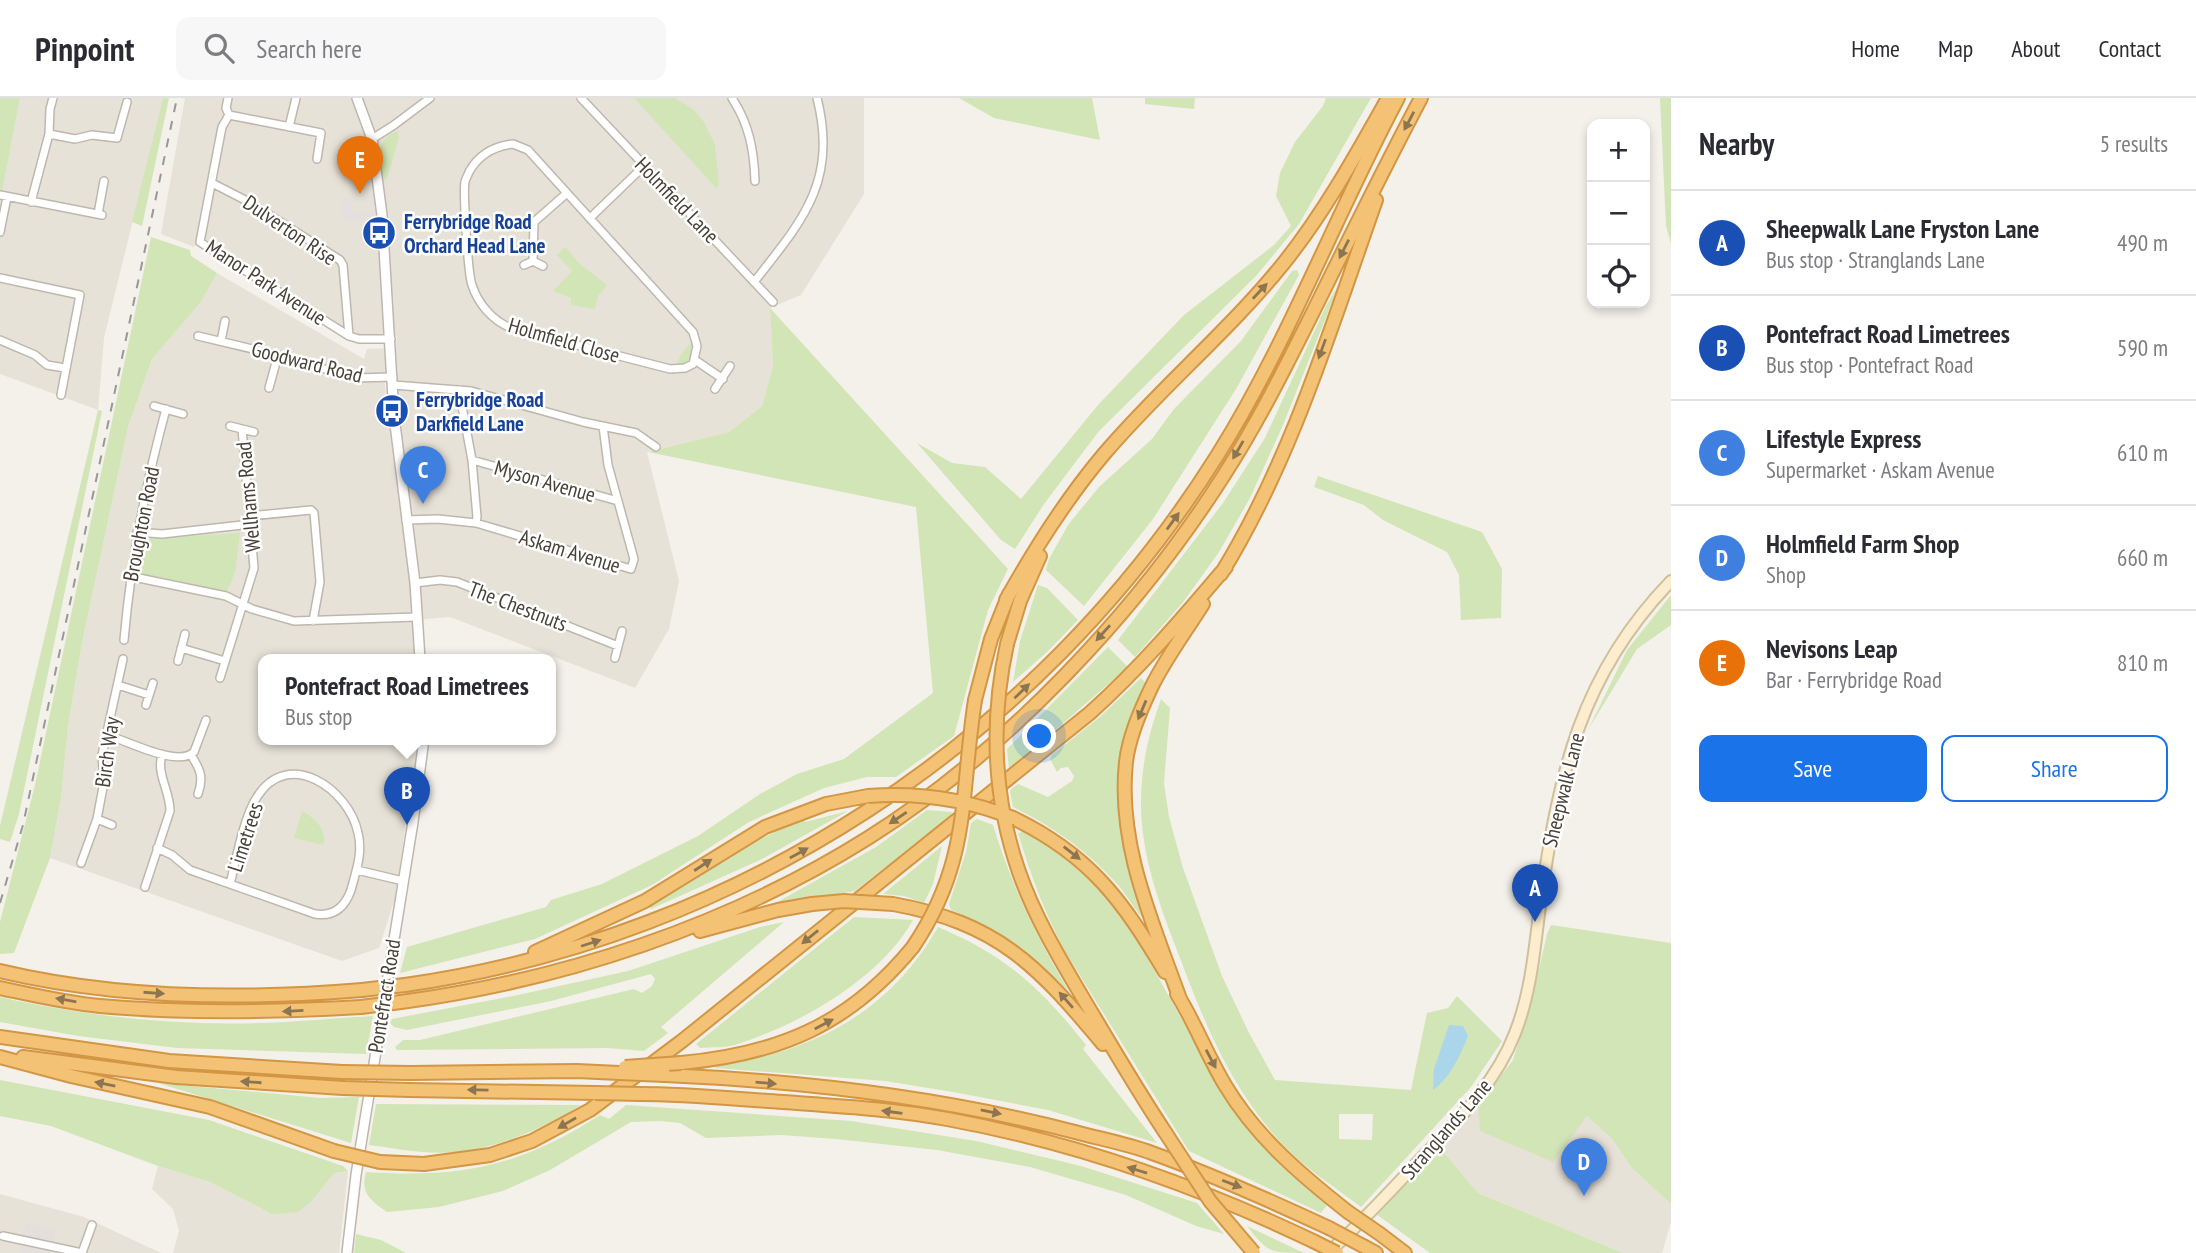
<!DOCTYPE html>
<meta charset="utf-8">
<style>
body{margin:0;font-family:"PT Sans Narrow",sans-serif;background:#f7f7f7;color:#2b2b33}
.controls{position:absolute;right:21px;top:21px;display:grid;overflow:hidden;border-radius:14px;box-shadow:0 4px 10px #0003}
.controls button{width:63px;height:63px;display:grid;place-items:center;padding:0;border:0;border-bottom:2px solid #e1e1e2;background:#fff;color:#2b2b33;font:35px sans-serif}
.you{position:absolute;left:1040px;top:639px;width:24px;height:24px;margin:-18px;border:5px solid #fff;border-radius:50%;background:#1a73e8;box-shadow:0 0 0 10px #1a73e833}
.badge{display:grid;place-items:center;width:46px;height:46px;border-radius:50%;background:#1a73e8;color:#fff;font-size:23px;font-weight:700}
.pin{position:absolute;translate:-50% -58px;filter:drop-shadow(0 2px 4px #0008)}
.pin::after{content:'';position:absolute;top:37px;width:24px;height:21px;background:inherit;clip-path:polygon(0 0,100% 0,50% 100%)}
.popup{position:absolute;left:258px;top:556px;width:298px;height:91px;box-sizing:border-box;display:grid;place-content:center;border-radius:14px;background:#fff;filter:drop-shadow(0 2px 5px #0005);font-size:23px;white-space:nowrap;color:#7c7c81}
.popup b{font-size:26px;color:#2b2b33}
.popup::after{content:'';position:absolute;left:50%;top:100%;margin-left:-14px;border:14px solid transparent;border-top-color:#fff}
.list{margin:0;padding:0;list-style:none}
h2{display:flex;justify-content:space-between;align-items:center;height:91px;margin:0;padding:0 28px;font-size:30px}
h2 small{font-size:23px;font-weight:400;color:#7c7c81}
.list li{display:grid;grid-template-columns:46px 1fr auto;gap:21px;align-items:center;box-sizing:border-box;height:105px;padding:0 28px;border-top:2px solid #e1e1e2}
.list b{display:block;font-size:26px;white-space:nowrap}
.list p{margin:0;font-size:23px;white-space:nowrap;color:#7c7c81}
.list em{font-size:23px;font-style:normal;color:#7c7c81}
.actions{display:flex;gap:14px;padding:21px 28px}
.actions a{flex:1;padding:16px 0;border:2px solid #1a73e8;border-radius:14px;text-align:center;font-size:24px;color:#1a73e8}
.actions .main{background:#1a73e8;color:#fff}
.icon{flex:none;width:38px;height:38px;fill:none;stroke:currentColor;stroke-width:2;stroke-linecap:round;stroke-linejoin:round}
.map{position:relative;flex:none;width:1671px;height:1155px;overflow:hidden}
header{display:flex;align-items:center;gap:42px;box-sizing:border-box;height:98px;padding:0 35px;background:#fff;border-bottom:2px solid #e1e1e2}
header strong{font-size:33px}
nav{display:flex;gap:38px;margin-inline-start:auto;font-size:24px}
.search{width:490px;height:63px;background:#f7f7f7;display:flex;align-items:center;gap:18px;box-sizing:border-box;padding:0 24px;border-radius:14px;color:#7c7c81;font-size:26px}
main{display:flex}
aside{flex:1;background:#fff}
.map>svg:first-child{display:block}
</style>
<header>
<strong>Pinpoint</strong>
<div class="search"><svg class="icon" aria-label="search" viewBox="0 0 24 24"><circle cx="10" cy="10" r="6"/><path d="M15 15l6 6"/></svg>Search here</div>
<nav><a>Home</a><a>Map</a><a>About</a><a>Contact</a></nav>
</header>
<main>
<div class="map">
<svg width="1671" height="1155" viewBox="0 0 1671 1155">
<rect width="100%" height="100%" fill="#f4f0ea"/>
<path fill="#e7e2d8" d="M20 0H163L104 240 98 312 0 276V99Z
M185 0H864V96L801 197 770 210 773 268 762 308 729 334 647 354 679 483 669 531 635 590 450 519 414 522 416 561H264V641H418L415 683 406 723 396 797 379 850 342 863 50 760 61 700 68 628 82 545 128 329 152 261 201 204 217 175 364 261 367 251 388 250 385 288 387 316 370 317 394 318 393 279 397 238 362 239 343 230 210 148 208 142H198L194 149 161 136Z
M1478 1008 1481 1033 1587 1018 1612 1041 1632 1070 1671 1106V1124L1662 1155H1623L1478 1095 1441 1051Z
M158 1068 210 1084 272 1116 312 1103 334 1075 348 1073 339 1155H173L179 1133 173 1111 152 1091Z
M0 1096 84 1119 161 1155H0Z"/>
<path fill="#e3dfdb" d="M26 1125 56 1133 49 1155H19Z"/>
<path fill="#d2e5b6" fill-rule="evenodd" d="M0 0H20L2 93 0 92Z
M163 0H169L142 128 132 124Z
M634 0H675L694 12 704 24 715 47 719 87 716 90Z
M959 0H1092L1100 42 994 20Z
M1145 0H1195L1194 11 1145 6Z
M1326 0H1371L1299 126 1256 178 1099 333 1044 406 1015 451 1001 442 917 345 952 365 985 369 1021 401 1098 307 1184 217 1274 147 1291 128 1276 98 1280 75 1295 44 1323 8Z
M1660 0H1671V146L1666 128Z
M397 33 399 39 387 80 381 83C379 62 374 42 397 33Z
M151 139 190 152 191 158 217 175 201 204 152 261 128 329 82 545 68 628 61 700 50 760 14 855 0 856V824L35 687Z
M565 149 580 166 607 187 598 198 595 211 571 207V200L553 193 572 173 557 157Z
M1297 172 1299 177 1236 291 1153 421 1084 508 1046 472 1049 461 1068 427 1099 389 1152 341 1174 311 1241 243 1292 173Z
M1340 184 1283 327 1250 400 1219 454 1184 503 1135 559 1118 542 1223 405 1265 340 1326 208Z
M770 210 1008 471 988 512 954 638 896 679H867L824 690 749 724 652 787 535 841 400 875 407 849 546 809 551 802 602 786 698 738 760 696 797 676 844 661 933 595 916 409 648 354 729 334 762 308 773 268Z
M694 243C697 256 689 265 677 268 679 257 685 250 694 243Z
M98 312 102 313 19 716 10 744 0 741V728Z
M1318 378 1482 434 1502 471 1501 520 1461 522 1459 477 1447 454 1383 422 1364 407 1314 389Z
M240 435 235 475 226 495 134 475 140 443 143 441Z
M1038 487 1047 490 1078 522 1047 554 1013 584 1020 543Z
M1671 497V527L1637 551 1588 632 1627 552Z
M1108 549 1128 569 1009 672 1007 651Z
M1141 580 1148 588 1122 680 1147 822 1145 823C1135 812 1128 799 1119 788 1089 754 1054 729 1013 709L1010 692 1018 686 1048 699 1072 683 1074 678 1068 669 1061 670 1057 674 1050 661 1052 657 1101 618Z
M1161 601 1170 610 1164 685 1169 719 1183 770 1222 878 1249 935 1275 982 1411 992 1427 915 1448 910 1457 898 1502 943 1471 989 1361 1109C1334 1089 1305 1070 1282 1046 1231 990 1206 929 1180 860 1160 808 1140 757 1141 700 1142 664 1149 635 1161 601ZM1339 1016H1373L1372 1042 1339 1041Z
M927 712 952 714 950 719 855 793 785 805 779 803 876 749Z
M302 713C315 720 328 732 323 747L294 740Z
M848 713 760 762 651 811 649 808 688 786 734 755 803 719 805 724Z
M977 721 993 727C1014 795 1039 844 1076 905 1035 860 1006 837 951 812L949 806 966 754 971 725Z
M1022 734 1027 735C1071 761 1104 793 1133 834L1229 1006 1281 1068 1327 1107 1321 1115 1189 1053 1066 855C1045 816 1031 778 1018 735Z
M942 748 933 786 924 805 904 798 883 796Z
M854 819 913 822C880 881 800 926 738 946 727 950 713 949 700 950L696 946Z
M784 824 661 929 668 935 644 953 607 950 397 952 395 949 403 942H420L634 891 642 895 652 888 655 881 651 876 551 903 407 932 394 929 390 925 392 921 518 897 628 873 760 829Z
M1551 827 1671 845V1106L1632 1070 1612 1041 1587 1018 1553 1064 1480 1033 1478 1008 1513 962 1532 902 1547 836Z
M938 829C1005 857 1041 890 1086 947L1083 951 1157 1045 1048 1012 953 994 885 983 716 970 714 967C811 956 889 915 938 829Z
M0 899C85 918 173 928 261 925 298 924 336 920 373 918L366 956 177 950 78 938 0 924Z
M0 982 209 1022 343 1068 348 1073 334 1075 312 1103 298 1114 272 1116 210 1084 158 1068 51 1028 0 1018Z
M158 985 321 1000 359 999 351 1045Z
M376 1006 581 1007C533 1036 479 1059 423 1054 405 1053 387 1049 369 1047Z
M626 1007 851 1023 976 1043 1081 1068 1197 1105 1224 1136 1196 1128 1126 1097 1030 1069 937 1052 836 1041 782 1037 706 1040 680 1025 660 1023 631 1024 550 1072 503 1093 439 1109 387 1114C370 1102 360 1095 366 1074 461 1080 519 1069 600 1017L609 1021Z
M1441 1051 1478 1095 1623 1155H1430L1376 1116Z
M1247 1128 1304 1155C1270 1155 1268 1155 1247 1128Z
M356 1136 381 1142 406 1155H354Z"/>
<path fill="#e3e0de" d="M375 80 381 123H341L342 99 351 100 354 115 372 113 368 84Z"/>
<path fill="#abd5eb" d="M1449 927 1463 928 1468 938C1461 956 1450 980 1433 992L1434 971Z"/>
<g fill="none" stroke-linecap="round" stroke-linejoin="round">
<g stroke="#bfb7ad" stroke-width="10">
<path id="minor" d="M228 0 226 10 229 17 222 29 200 144 349 238 359 241H391
M581 0 773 204
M732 0C749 26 754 52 755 83
M229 17 321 35 317 61
M289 29 296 0
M49 36 75 41 92 37 117 40 127 4
M372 41 394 27 430 0
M513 46 528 52 693 234 697 248 693 266 685 270 670 271 511 230C493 223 478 206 472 187 468 177 463 94 465 84 465 82 469 75 469 74 479 56 495 48 513 46Z
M212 85 249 104 340 162 343 167 349 238
M0 97 102 117
M31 104 49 36 50 11 53 0
M98 116 104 83
M590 120 644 68
M0 134 7 99
M533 163 534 124 567 95
M524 167 533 163 543 168
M0 180 80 197 61 297
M754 184C803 122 838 83 817 0
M198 238 278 257 355 280 393 279
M0 242 35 257 47 267 65 270
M221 243 225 223
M695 262 723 281
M393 287 471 293 583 324 636 335 656 349
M269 290 278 257
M715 291 730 268
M459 292 472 362 477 419 476 425
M154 308 183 316
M230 328 254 334
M472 362 618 403
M250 418 311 412 314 415 320 484 313 523
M406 422 438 421 476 425 631 471 634 461 608 367 603 328
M137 434 162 436 251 426
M129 478 226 498 252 511 294 523 417 519
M415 485 440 482 457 484 618 548
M124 542C131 462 145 388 166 311
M181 550 225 563
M615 560 622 533
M178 563 185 536
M220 580 254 470 242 331
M118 587 149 597
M146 607 153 585
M106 637C127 642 177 670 194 654L206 622
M191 657C200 671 204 679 198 696
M97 721 112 727
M157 750 172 757 190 772 315 816C334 819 345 809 351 792 356 773 363 755 358 735 349 691 288 649 257 699 244 718 236 762 230 786
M81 765 97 721 104 684 102 657 123 561
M357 772 403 783
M145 789 170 713C170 692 156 677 162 656
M3 1138 82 1155
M82 1155 92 1127"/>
</g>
<g stroke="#bfb7ad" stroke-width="12">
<path id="tertiary" d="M357 0 372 41 382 117 394 318 415 485 420 561
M347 1155 356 1077 413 724 424 641"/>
</g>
<g stroke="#d0bf9d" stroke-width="14">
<path id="secondary" d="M1328 1155C1358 1128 1386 1098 1414 1068 1452 1028 1495 988 1515 935 1532 892 1535 845 1541 800 1559 676 1580 577 1671 483"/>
</g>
<g stroke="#d29645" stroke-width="16">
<path id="motorway" d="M1221 476C1292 361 1331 229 1376 102
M1006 502C1035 450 1066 401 1104 356 1160 290 1228 234 1283 166 1324 115 1356 57 1388 0
M1007 546 1020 503 1040 458
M975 602 991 541 1009 496
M1013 720C1090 757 1123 803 1165 874
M1019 774C1034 817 1057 856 1080 895 1108 942 1135 989 1165 1034
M893 806C998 825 1037 867 1103 946
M700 833 778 812 812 806
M535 854 645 803 765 729 826 706 868 698
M0 873C118 901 242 902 362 892
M405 887C738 840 1038 643 1217 358 1288 245 1335 118 1398 0
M0 890C33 897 67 905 100 908 187 916 274 914 361 909
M1177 896C1195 925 1207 957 1225 987 1256 1039 1301 1077 1348 1114
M1180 901C1153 825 1117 747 1126 664 1129 638 1141 611 1152 588 1166 560 1186 533 1203 506
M401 904C564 882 728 828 868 740 1005 654 1137 514 1224 377 1259 323 1288 264 1317 206 1351 137 1385 68 1421 0
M0 939 169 963 342 974
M0 959 71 978 210 1009 334 1053
M23 959 176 979 343 990
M681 965C780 956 850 926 913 849
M411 975 577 973 619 975
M665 977C803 983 941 999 1075 1034 1101 1041 1128 1046 1152 1055 1213 1077 1271 1103 1329 1130
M409 992 595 995
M640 996C688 996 736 1001 783 1004 838 1008 893 1011 947 1021 1073 1044 1198 1088 1313 1143
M380 1064 424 1066 490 1057 532 1043 590 1012 682 943 1090 615C1140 570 1182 521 1226 469
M1380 1136 1405 1155
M1365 1149 1376 1155"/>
</g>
<use href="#minor" stroke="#fff" stroke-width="7"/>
<use href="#tertiary" stroke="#fff" stroke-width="9"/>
<use href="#secondary" stroke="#fbedcd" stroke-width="10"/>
<use href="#motorway" stroke="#f3c275" stroke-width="12"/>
<path stroke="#989898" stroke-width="2" stroke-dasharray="9 9" stroke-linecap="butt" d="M0 805 23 727 177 0"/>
<g stroke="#d29645" stroke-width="16" stroke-linecap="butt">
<path id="motorway-bridge" d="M1007 546C990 624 993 699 1019 774
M868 698C919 694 966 701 1013 720
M812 806 844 803 893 806
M913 849C971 763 960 698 975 602
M362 892 405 887
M361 909 401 904
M625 969 681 965
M342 974 411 975
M619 975 665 977
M343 990 409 992
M595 995 640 996
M1165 1034 1210 1103 1254 1155
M334 1053 380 1064
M1348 1114 1380 1136
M1329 1130 1365 1149
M1313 1143 1337 1155"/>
</g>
<use href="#motorway-bridge" stroke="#f3c275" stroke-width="12"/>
</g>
<defs><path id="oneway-solid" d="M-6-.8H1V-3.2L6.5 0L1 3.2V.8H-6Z" transform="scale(1.75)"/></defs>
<g fill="#8c7550">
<use href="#oneway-solid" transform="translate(1409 23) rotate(118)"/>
<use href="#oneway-solid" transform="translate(1344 151) rotate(117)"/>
<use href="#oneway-solid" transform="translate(1260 193) rotate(-47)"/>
<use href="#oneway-solid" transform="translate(1322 251) rotate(110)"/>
<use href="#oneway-solid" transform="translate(1238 352) rotate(120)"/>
<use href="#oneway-solid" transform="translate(1173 423) rotate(-54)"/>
<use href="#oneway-solid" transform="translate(1103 535) rotate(132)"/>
<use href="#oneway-solid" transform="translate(1022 593) rotate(-44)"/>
<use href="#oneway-solid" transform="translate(1142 612) rotate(113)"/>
<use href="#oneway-solid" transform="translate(898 720) rotate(146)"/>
<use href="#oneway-solid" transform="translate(799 755) rotate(-29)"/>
<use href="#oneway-solid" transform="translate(1072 755) rotate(38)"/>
<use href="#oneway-solid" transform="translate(703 767) rotate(-33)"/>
<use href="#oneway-solid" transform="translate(810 839) rotate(141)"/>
<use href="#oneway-solid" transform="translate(591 845) rotate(-18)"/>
<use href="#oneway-solid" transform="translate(154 895) rotate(4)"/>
<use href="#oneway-solid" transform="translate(66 902) rotate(-170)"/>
<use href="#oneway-solid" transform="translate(1066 902) rotate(-131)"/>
<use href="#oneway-solid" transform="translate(293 913) rotate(177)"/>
<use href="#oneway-solid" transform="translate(824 926) rotate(-28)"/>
<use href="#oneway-solid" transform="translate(1211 961) rotate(62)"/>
<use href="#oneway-solid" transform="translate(251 984) rotate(-176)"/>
<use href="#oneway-solid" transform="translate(766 985) rotate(5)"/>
<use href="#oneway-solid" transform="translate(105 986) rotate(-168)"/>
<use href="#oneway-solid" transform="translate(478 992) rotate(-179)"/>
<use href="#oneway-solid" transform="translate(892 1014) rotate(-172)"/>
<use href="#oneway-solid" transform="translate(991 1014) rotate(11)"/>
<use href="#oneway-solid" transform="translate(567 1025) rotate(150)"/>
<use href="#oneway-solid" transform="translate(1137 1072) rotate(-163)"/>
<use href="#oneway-solid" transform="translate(1232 1086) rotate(21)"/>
</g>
<defs>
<g id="bus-disc" transform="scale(1.75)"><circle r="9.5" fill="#1a4fb4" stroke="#fff"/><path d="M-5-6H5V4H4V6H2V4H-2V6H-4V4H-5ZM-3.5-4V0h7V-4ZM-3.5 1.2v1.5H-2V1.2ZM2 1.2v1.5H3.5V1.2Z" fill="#fff"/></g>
</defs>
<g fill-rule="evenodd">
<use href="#bus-disc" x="379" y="135"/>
<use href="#bus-disc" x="392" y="313"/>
</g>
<g text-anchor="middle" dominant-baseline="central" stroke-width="5" stroke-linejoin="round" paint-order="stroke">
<g font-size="21" fill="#474138" stroke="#fff">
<text transform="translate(677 102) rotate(46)">Holmfield Lane</text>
<text transform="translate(290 132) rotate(34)">Dulverton Rise</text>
<text transform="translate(266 184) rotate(33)">Manor Park Avenue</text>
<text transform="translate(564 242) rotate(16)">Holmfield Close</text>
<text transform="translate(307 264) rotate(14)">Goodward Road</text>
<text transform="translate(545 383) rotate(16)">Myson Avenue</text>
<text transform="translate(248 399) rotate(-95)">Wellhams Road</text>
<text transform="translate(141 426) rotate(-79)">Broughton Road</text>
<text transform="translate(570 453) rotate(17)">Askam Avenue</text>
<text transform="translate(518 508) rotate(21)">The Chestnuts</text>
<text transform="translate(107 654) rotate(-82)">Birch Way</text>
<text transform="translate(1563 692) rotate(-76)">Sheepwalk Lane</text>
<text transform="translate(245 739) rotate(-72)">Limetrees</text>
<text transform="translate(384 898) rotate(-81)">Pontefract Road</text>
<text transform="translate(1446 1031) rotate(-49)">Stranglands Lane</text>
</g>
<g font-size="21" font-weight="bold" fill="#164399" stroke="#fff" text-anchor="start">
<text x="404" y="123">Ferrybridge Road<tspan x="404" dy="24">Orchard Head Lane</tspan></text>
<text x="416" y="301">Ferrybridge Road<tspan x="416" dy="24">Darkfield Lane</tspan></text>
</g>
</g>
</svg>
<div class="controls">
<button>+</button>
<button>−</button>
<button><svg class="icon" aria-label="locate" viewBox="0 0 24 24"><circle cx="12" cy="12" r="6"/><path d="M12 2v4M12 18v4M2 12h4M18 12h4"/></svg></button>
</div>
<div class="you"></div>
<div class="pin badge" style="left:1535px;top:824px;background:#1a4fb4">A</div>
<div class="pin badge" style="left:407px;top:727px;background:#1a4fb4">B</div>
<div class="popup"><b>Pontefract Road Limetrees</b>Bus stop</div>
<div class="pin badge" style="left:423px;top:406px;background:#3f7fe0">C</div>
<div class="pin badge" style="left:1584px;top:1098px;background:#3f7fe0">D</div>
<div class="pin badge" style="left:360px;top:96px;background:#e8710a">E</div>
</div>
<aside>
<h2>Nearby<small>5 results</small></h2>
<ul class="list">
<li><span class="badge" style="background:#1a4fb4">A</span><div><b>Sheepwalk Lane Fryston Lane</b><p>Bus stop · Stranglands Lane</p></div><em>490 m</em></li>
<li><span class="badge" style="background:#1a4fb4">B</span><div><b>Pontefract Road Limetrees</b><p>Bus stop · Pontefract Road</p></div><em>590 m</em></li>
<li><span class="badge" style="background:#3f7fe0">C</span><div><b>Lifestyle Express</b><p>Supermarket · Askam Avenue</p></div><em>610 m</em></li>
<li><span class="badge" style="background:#3f7fe0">D</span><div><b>Holmfield Farm Shop</b><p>Shop</p></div><em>660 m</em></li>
<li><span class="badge" style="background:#e8710a">E</span><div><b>Nevisons Leap</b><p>Bar · Ferrybridge Road</p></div><em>810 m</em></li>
</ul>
<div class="actions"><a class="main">Save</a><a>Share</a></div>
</aside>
</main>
